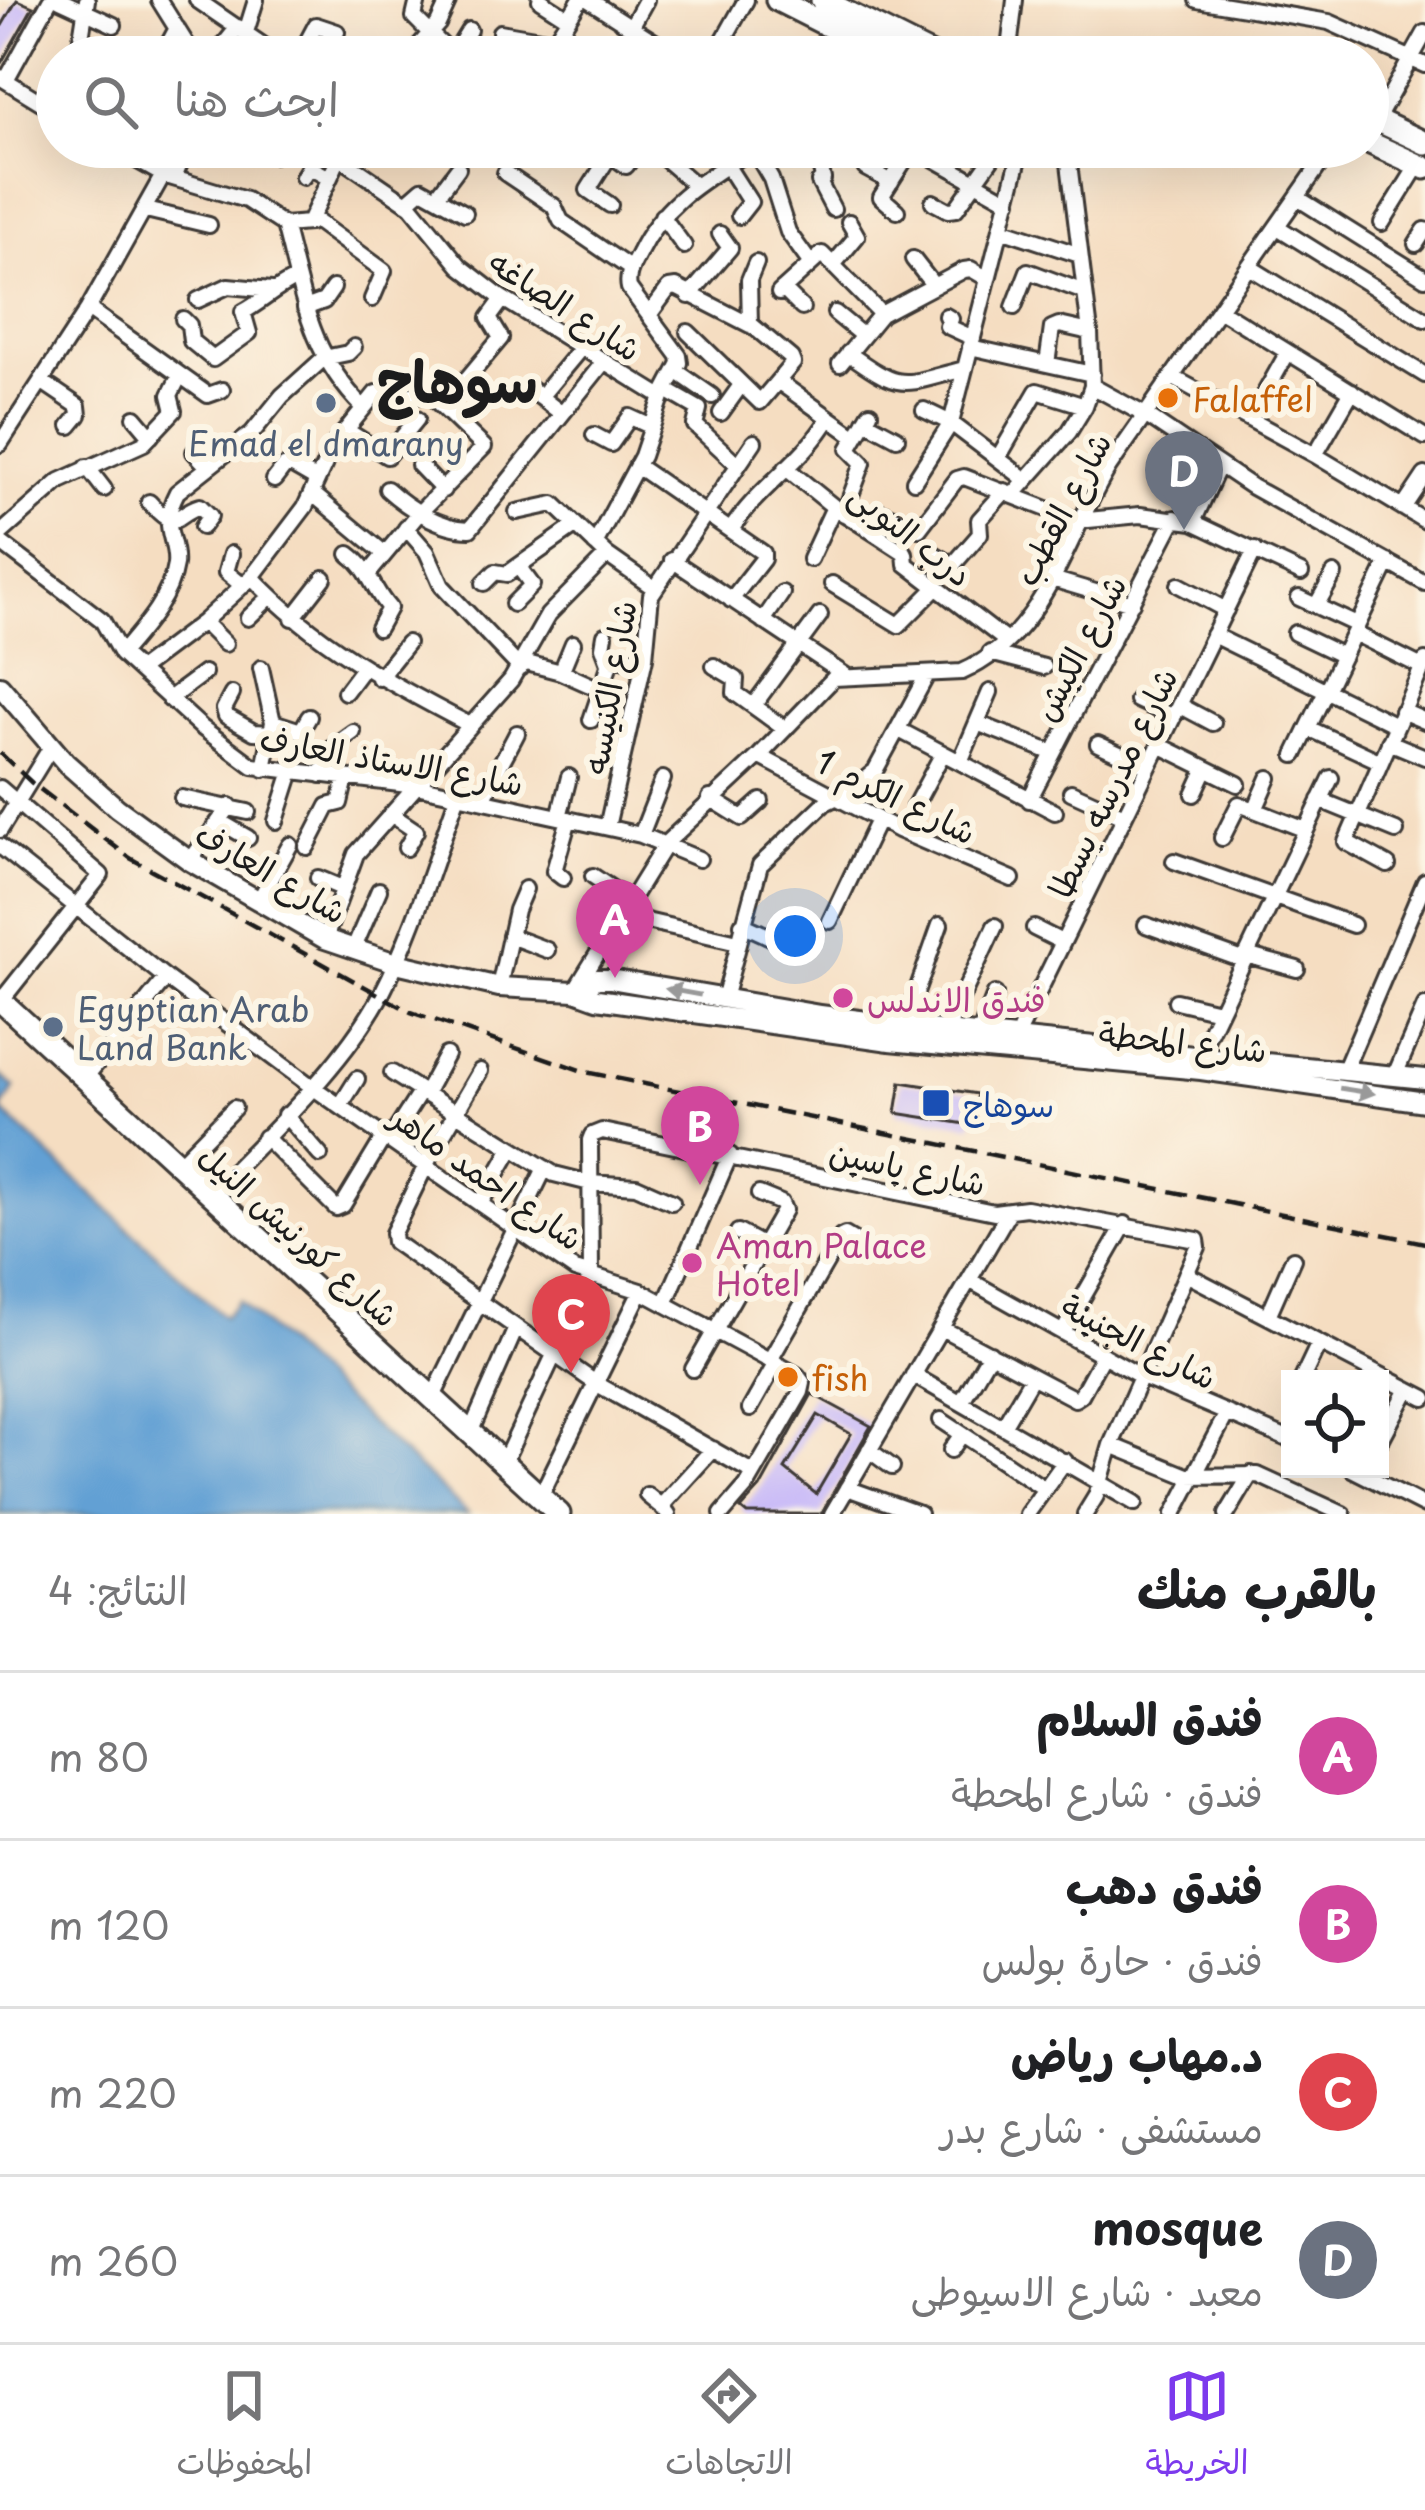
<!DOCTYPE html>
<html lang="ar">
<meta charset="utf-8">
<style>
body{margin:0;font-family:"Playpen Sans","Playpen Sans Arabic",sans-serif;background:#f6f6f6;color:#202124;direction:rtl}
.controls{position:absolute;right:36px;bottom:36px;display:grid;overflow:hidden;border-radius:0px;box-shadow:0 12px 48px #0002}
.controls button{width:108px;height:108px;display:grid;place-items:center;padding:0;border:0;border-bottom:3px solid #e0e0e0;background:#fff;color:#202124;font:60px sans-serif}
.you{position:absolute;left:795px;top:936px;width:42px;height:42px;margin:-30px;border:9px solid #fff;border-radius:50%;background:#1a73e8;box-shadow:0 0 0 18px #1a73e833}
.badge{display:grid;place-items:center;width:78px;height:78px;border-radius:50%;background:#7c3aed;color:#fff;font-size:39px;font-weight:700}
.pin{position:absolute;translate:-50% -99px;filter:drop-shadow(0 3px 6px #0008)}
.pin::after{content:'';position:absolute;top:63px;width:42px;height:36px;background:inherit;clip-path:polygon(0 0,100% 0,50% 100%)}
.list{margin:0;padding:0;list-style:none}
h2{display:flex;justify-content:space-between;align-items:center;height:156px;margin:0;padding:0 48px;font-size:51px}
h2 small{font-size:39px;font-weight:400;color:#757577}
.list li{display:grid;grid-template-columns:78px 1fr auto;gap:36px;align-items:center;box-sizing:border-box;height:168px;padding:0 48px;border-top:3px solid #e0e0e0}
.list b{display:block;font-size:45px;white-space:nowrap}
.list p{margin:0;font-size:39px;white-space:nowrap;color:#757577}
.list em{font-size:39px;font-style:normal;color:#757577}
.icon{flex:none;width:66px;height:66px;fill:none;stroke:currentColor;stroke-width:2;stroke-linecap:round;stroke-linejoin:round}
.map{position:relative;flex:none;width:1425px;height:1514px;overflow:hidden;direction:ltr}
.search{position:absolute;background:#fff;box-shadow:0 12px 48px #0002;left:36px;right:36px;top:36px;height:132px;display:flex;align-items:center;gap:30px;box-sizing:border-box;padding:0 42px;border-radius:66px;color:#757577;font-size:45px}
.sheet{height:828px;background:#fff}
nav{display:flex;justify-content:space-around;align-items:center;box-sizing:border-box;height:168px;border-top:3px solid #e0e0e0;background:#fff;font-size:33px;color:#757577}
nav a{display:grid;justify-items:center;gap:6px}
nav .on{color:#7c3aed}
.map>svg:first-child{display:block}
</style>
<div class="map">
<svg width="1425" height="1514" viewBox="0 0 1425 1514">
<rect width="100%" height="100%" fill="#fcf5e5"/>
<filter id="ink" filterUnits="userSpaceOnUse"><feTurbulence type="fractalNoise" baseFrequency=".00833" numOctaves="2"/><feDisplacementMap in="SourceGraphic" scale="24" xChannelSelector="R" yChannelSelector="G"/><feConvolveMatrix kernelMatrix="1 2 1 2 8 2 1 2 1" color-interpolation-filters="sRGB"/></filter>
<filter id="wash" filterUnits="userSpaceOnUse"><feTurbulence type="fractalNoise" baseFrequency=".004" numOctaves="4" result="noise"/><feDisplacementMap in="SourceGraphic" scale="48" xChannelSelector="R" yChannelSelector="G"/><feGaussianBlur stdDeviation="2.7" result="paint"/><feColorMatrix in="noise" values="0 0 0 0 0 0 0 0 0 0 0 0 0 0 0 0 0 1.4 0 .05"/><feComposite in="paint" operator="in"/></filter>
<g filter="url(#wash)">
<rect width="100%" height="100%" fill="#f5ddc1"/>
<path fill="#62a0d4" stroke="#3f5e78" stroke-width="3" d="M0 1075 15 1088 1 1110 224 1317 239 1301 468 1514H0Z"/>
<g id="blocks">
<path fill="#c2b3fa" fill-rule="evenodd" d="M17 0 33 7 0 65V29Z
M901 1082 977 1094 972 1125 896 1113Z
M812 1394 871 1426 821 1514H747L741 1509 760 1488ZM818 1415 851 1434 816 1494 785 1469Z"/>
</g>
</g>
<g filter="url(#ink)">
<use href="#blocks" fill-opacity="0" stroke="#3d3935" stroke-width="3"/>
<g fill="none" stroke-linecap="round" stroke-linejoin="round">
<g stroke="#3d3935" stroke-width="20">
<path id="street" d="M60 0 114 25
M159 0 189 48 188 57
M197 0 280 57
M418 0 414 17 454 57
M540 0 568 18
M589 0 678 57
M1197 0 1329 22 1425 65
M630 29 646 0
M246 32 256 0
M500 32 552 41
M79 44 103 57
M163 54 177 28
M453 56 469 30
M78 57 87 0
M214 57 238 27
M299 57 316 25 337 32
M409 57 438 24 449 0
M544 57 580 0
M714 57 746 0
M1008 57 1015 0
M0 77 57 112
M6 80 50 0
M1377 119 1425 33
M113 147 163 175 246 200 284 225C303 295 309 353 363 407
M259 147 274 155
M600 147 626 166 640 147
M651 147 694 184
M913 147 1009 201
M753 148 771 179 788 232 811 264
M230 149 240 152 243 147
M339 157 411 206 460 266 500 297 662 397
M727 166 750 202 739 216
M865 168 891 182
M505 173 554 206 561 221 631 269
M303 177 309 167 329 178
M174 178 187 147
M437 196 458 168
M1299 199 1425 278
M933 202 948 210 956 209 1000 147
M406 203 422 189 465 213
M610 205 588 190 610 155
M833 209 819 182 823 179 820 164 847 147
M146 210 209 225
M897 211 881 197 913 147
M662 216 684 246
M312 218 384 271 372 299
M1382 223 1418 165
M284 225 309 223 344 147
M1279 228 1425 319
M1001 229 1080 255
M1416 244 1425 230
M913 259 934 286
M833 265 857 236 849 222
M1251 268 1425 375
M783 289 802 308
M779 293 822 254 881 314
M689 296 730 248 720 234
M198 300 228 286 272 290
M1014 307 1028 271 1084 292
M305 308 324 301 333 288
M88 309 208 395 222 390
M1220 310 1425 437
M835 313 863 336
M649 315 669 288 676 287 754 327 791 358 793 363 760 402 688 332
M946 316 951 319 947 326 973 338
M183 319 189 325 191 341 213 359 249 333 243 312C263 301 274 289 295 279
M750 325 749 280 756 263
M970 347 1092 374
M848 353C905 394 901 384 965 369
M840 364 881 314 964 270 971 269 988 279
M1047 364 1052 328 1059 325 1090 332
M676 371 712 396
M1172 377 1315 455 1425 521
M41 381 78 406 79 415 70 426
M779 382 856 437
M1092 386 1145 415 1252 487 1425 583
M530 389 562 414
M666 390 699 409 695 425 737 464
M540 397 580 349
M1261 400 1288 352
M445 405 501 338 489 318 503 299
M924 410 951 423 1026 480
M721 413 741 385
M135 417 151 436
M865 421 897 438
M346 430 387 456 417 419
M594 435 611 444 630 417 652 427
M0 444 88 309 163 175
M194 452 208 467
M1315 455 1352 391
M998 458 1037 391 1085 406
M419 465 443 490
M637 466 763 553V559L731 600
M87 467 104 489
M786 468 834 507 905 553 906 564 1005 640
M274 480 284 467 291 465 317 480
M914 481 951 423 1022 147
M387 489C408 508 441 529 470 529L603 363
M313 494 385 554
M1013 495 1069 432 1085 406 1092 386 1090 332 1067 147
M149 502C179 535 173 514 200 506L210 516 202 527
M1403 508 1425 475
M517 512 554 504 607 555 654 588
M881 512 919 529 957 479 964 477 1078 521 1140 515 1193 522 1301 573
M844 514 863 463 849 449 870 413
M1193 522 1219 466
M406 528 427 552 442 586 520 668
M731 530C758 487 803 462 829 418
M0 534 60 481 144 443 174 411 170 395 180 375
M0 542 102 620 121 654 201 727 253 766 416 786 641 835 699 859
M595 544 642 456 662 397 680 363 679 356 629 288C626 275 633 265 639 253 664 200 708 178 755 147
M929 551 953 565 980 534 979 520 1005 491
M231 554 226 572 243 586
M349 554C370 569 372 589 389 608L378 628
M810 559 834 507
M672 560 845 675
M252 577C315 644 389 683 470 725
M1052 579 1132 603
M484 583 495 572 507 574 575 526
M832 584 899 625 937 587
M1179 585 1226 610
M1299 598 1357 625
M513 604 532 585 518 566
M1316 606 1334 574
M248 618 270 597
M293 618 324 578
M763 621 782 593
M203 622 225 644
M1295 633 1343 656
M1354 633 1422 667
M605 635 603 647 609 663
M1213 635 1396 725
M990 653 1044 667
M121 654C142 629 170 599 175 565 178 539 158 528 177 492L252 433 282 396 324 358 348 353 354 347
M523 662 561 672 599 689
M714 666 736 679 735 693 785 729
M261 668 273 722 264 769
M139 670 203 622 252 577 305 507 333 446 376 393 431 396 484 447 420 512 370 572
M561 672 573 643
M379 678 407 643
M345 692 363 668
M232 694 224 709 226 716 254 732 272 733
M169 699 204 673
M1137 700 1173 717
M1179 705 1213 723
M753 706 820 615
M1402 711 1425 721
M591 720 611 660 645 658
M273 722 301 731 309 717
M977 723 1053 753
M1308 728 1379 761
M899 730 1055 812
M1389 742 1425 757
M1098 744 1148 767
M1159 745 1238 784
M1295 755 1388 562
M759 756 898 830 1012 879
M960 762 990 692
M321 775 335 745 353 732
M0 788 101 875 1 1001
M1071 792 1124 816
M1194 794 1206 768
M182 798 248 812
M710 798 742 818 761 801
M484 800C493 774 505 757 517 733
M1029 800 1175 518
M1320 800 1396 831
M914 807 943 753
M1255 810 1269 778
M392 815 416 831 406 848
M559 817 569 777
M219 821 248 838
M276 821 292 771
M607 827 645 658 651 595 754 442
M0 830 51 747
M641 835 663 779
M1222 838 1239 804 1306 830
M0 846 166 978 311 1086 575 1270 641 1291 797 1375 803 1383 801 1392 747 1485 722 1514
M307 847 328 806 340 803 346 778
M190 861 230 806
M1174 861 1353 925
M1388 865 1346 842 1425 661
M593 876 629 900
M318 878 342 888
M563 878 554 871 569 819
M258 902 290 845
M620 915 738 942
M830 921 878 820
M742 924 779 941
M1146 925 1243 960
M1034 928 1062 942
M510 936 547 950
M325 939 356 854 511 680 548 615 607 555
M353 950 379 890
M1246 955 1297 969
M499 987 516 910 525 889
M577 987 666 843 759 756 834 678 962 672C1045 636 1066 537 1109 467L1332 147
M724 999 760 865 825 803 852 790 875 771 927 675
M1176 1001 1219 1011
M905 1024 940 925
M946 1031 995 926
M979 1035 995 994
M1016 1038 1255 550
M1198 1057 1331 778
M1345 1069 1425 881
M480 1071 431 1155 393 1233 394 1242 597 1384 754 1473
M392 1073 554 1174 590 1183 636 1186 672 1202
M1395 1075 1425 1006
M84 1079 166 978
M425 1094 446 1055
M340 1106 357 1079
M285 1115 320 1155
M265 1137 336 1208 343 1205 384 1137
M389 1141 421 1091
M177 1166 234 1108
M209 1196C266 1136 343 1067 382 993 414 931 434 861 458 795
M480 1204 512 1148
M738 1232 762 1245
M1186 1274 1425 1398
M969 1280 1140 1376 1290 1440
M665 1304 730 1155
M1268 1316 1293 1259
M941 1328 1075 1399 1081 1395 1103 1355
M1063 1332 1125 1224
M770 1360 841 1237 845 1235 865 1247
M693 1369 784 1210 781 1203 759 1194
M913 1375 1135 1503
M1302 1379 1319 1343
M432 1399 545 1168
M962 1401 990 1353
M750 1409 776 1363
M941 1420 1045 1489
M1004 1425 1032 1377
M470 1433 516 1328
M1380 1442 1408 1389
M1111 1445 1187 1476 1258 1475 1343 1514
M869 1450 892 1467
M951 1450 962 1434
M503 1464 591 1276 590 1140 592 1135 602 1131 994 1212 1026 1208 1197 1240 1198 1247 1111 1445 1096 1496 1085 1514
M1352 1469 1425 1506
M847 1488 919 1514
M647 1495 663 1508
M540 1497 641 1291
M668 1514 663 1508 665 1502 713 1449
M832 1514 1010 1210
M1027 1514 1065 1461
M1174 1514 1227 1413
M1227 1514 1251 1474"/>
</g>
<g stroke="#3d3935" stroke-width="24">
<path id="secondary" d="M0 686 66 763 117 808 190 861 325 939 396 963 499 987 575 991 597 999 890 1041 1201 1070 1425 1102
M575 991 597 979H610L820 1015 946 1031 1425 1079"/>
</g>
<g stroke="#3d3935" stroke-width="27">
<path id="primary" d="M777 0 890 57
M822 0 936 57
M1368 116 1425 143
M1368 142 1425 168
M0 1000 559 1514"/>
</g>
<use href="#street" stroke="#fff" stroke-width="14"/>
<use href="#secondary" stroke="#fff" stroke-width="18"/>
<use href="#primary" stroke="#fff" stroke-width="21"/>
<path stroke="#1c1c1c" stroke-width="4.5" stroke-dasharray="18 9" stroke-linecap="butt" d="M0 753 32 783 130 858 411 1012 586 1072 1425 1243"/>
</g>
<defs><path id="oneway-solid" d="M-6-.8H1V-3.2L6.5 0L1 3.2V.8H-6Z" transform="scale(3)"/></defs>
<g fill="#999">
<use href="#oneway-solid" transform="translate(683 992) rotate(-170)"/>
<use href="#oneway-solid" transform="translate(1357 1091) rotate(9)"/>
</g>
</g>
<g fill="#e8710a" stroke="#fcf5e5" stroke-width="4.5">
<circle cx="1168" cy="398" r="12"/>
<circle cx="788" cy="1377" r="12"/>
</g>
<g fill="#5c6f8a" stroke="#fcf5e5" stroke-width="4.5">
<circle cx="326" cy="403" r="12"/>
<circle cx="53" cy="1027" r="12"/>
</g>
<g fill="#d1479c" stroke="#fcf5e5" stroke-width="4.5">
<circle cx="843" cy="998" r="12"/>
<circle cx="692" cy="1263" r="12"/>
</g>
<rect fill="#1a4fb4" stroke="#fcf5e5" stroke-width="4.5" x="921" y="1088" width="30" height="30" rx="6"/>
<g text-anchor="middle" dominant-baseline="central" stroke-width="12" stroke-linejoin="round" paint-order="stroke">
<g font-size="33" fill="#1c1c1c" stroke="#fcf5e5">
<text transform="translate(566 304) rotate(33)">شارع الصاغه</text>
<text transform="translate(1061 508) rotate(-62)">شارع القطب</text>
<text transform="translate(912 533) rotate(38)">درب النوبى</text>
<text transform="translate(1078 647) rotate(-62)">شارع الكبش</text>
<text transform="translate(608 687) rotate(-80)">شارع الكنيسه</text>
<text transform="translate(392 759) rotate(10)">شارع الاستاذ العارف</text>
<text transform="translate(1111 782) rotate(-64)">شارع مدرسه بسطا</text>
<text transform="translate(897 795) rotate(26)">شارع الكرم 1</text>
<text transform="translate(272 871) rotate(30)">شارع العارف</text>
<text transform="translate(1183 1040) rotate(6)">شارع المحطة</text>
<text transform="translate(908 1166) rotate(12)">شارع ياسين</text>
<text transform="translate(488 1176) rotate(35)">شارع احمد ماهر</text>
<text transform="translate(300 1234) rotate(42)">شارع كورنيش النيل</text>
<text transform="translate(1140 1340) rotate(27)">شارع الجنينة</text>
</g>
<g font-size="33" fill="#c56008" stroke="#fcf5e5" text-anchor="start">
<text x="1192" y="398">Falaffel</text>
<text x="812" y="1377">fish</text>
</g>
<g font-size="33" fill="#4e5e75" stroke="#fcf5e5">
<text x="326" y="442">Emad el dmarany</text>
<text x="77" y="1008" text-anchor="start">Egyptian Arab<tspan x="77" dy="38">Land Bank</tspan></text>
</g>
<g font-size="33" fill="#b23c85" stroke="#fcf5e5" text-anchor="start">
<text x="867" y="998">فندق الاندلس</text>
<text x="716" y="1244">Aman Palace<tspan x="716" dy="38">Hotel</tspan></text>
</g>
<g font-size="33" fill="#164399" stroke="#fcf5e5" text-anchor="start">
<text x="963" y="1103">سوهاج</text>
</g>
<g font-size="57" font-weight="bold" fill="#1c1c1c" stroke="#fcf5e5">
<text x="457" y="379">سوهاج</text>
</g>
</g>
</svg>
<div class="controls">
<button><svg class="icon" aria-label="locate" viewBox="0 0 24 24"><circle cx="12" cy="12" r="6"/><path d="M12 2v4M12 18v4M2 12h4M18 12h4"/></svg></button>
</div>
<div class="you"></div>
<div class="pin badge" style="left:615px;top:978px;background:#d1479c">A</div>
<div class="pin badge" style="left:700px;top:1185px;background:#d1479c">B</div>
<div class="pin badge" style="left:571px;top:1373px;background:#e0444e">C</div>
<div class="pin badge" style="left:1184px;top:530px;background:#6b7280">D</div>
<div class="search"><svg class="icon" aria-label="search" viewBox="0 0 24 24"><circle cx="10" cy="10" r="6"/><path d="M15 15l6 6"/></svg>ابحث هنا</div>
</div>
<section class="sheet">
<h2>بالقرب منك<small>النتائج: 4</small></h2>
<ul class="list">
<li><span class="badge" style="background:#d1479c">A</span><div><b>فندق السلام</b><p>فندق · شارع المحطة</p></div><em>80 m</em></li>
<li><span class="badge" style="background:#d1479c">B</span><div><b>فندق دهب</b><p>فندق · حارة بولس</p></div><em>120 m</em></li>
<li><span class="badge" style="background:#e0444e">C</span><div><b>د.مهاب رياض</b><p>مستشفى · شارع بدر</p></div><em>220 m</em></li>
<li><span class="badge" style="background:#6b7280">D</span><div><b>mosque</b><p>معبد · شارع الاسيوطى</p></div><em>260 m</em></li>
</ul>
</section>
<nav>
<a class="on"><svg class="icon" aria-label="map" viewBox="0 0 24 24"><path d="M3 6l6-2 6 2 6-2v14l-6 2-6-2-6 2zM9 4v14M15 6v14"/></svg>الخريطة</a>
<a><svg class="icon" aria-label="directions" viewBox="0 0 24 24"><path d="M12 3l9 9-9 9-9-9zM9 14v-3h6M13 9l2 2-2 2"/></svg>الاتجاهات</a>
<a><svg class="icon" aria-label="saved" viewBox="0 0 24 24"><path d="M7 4h10v16l-5-4-5 4z"/></svg>المحفوظات</a>
</nav>
